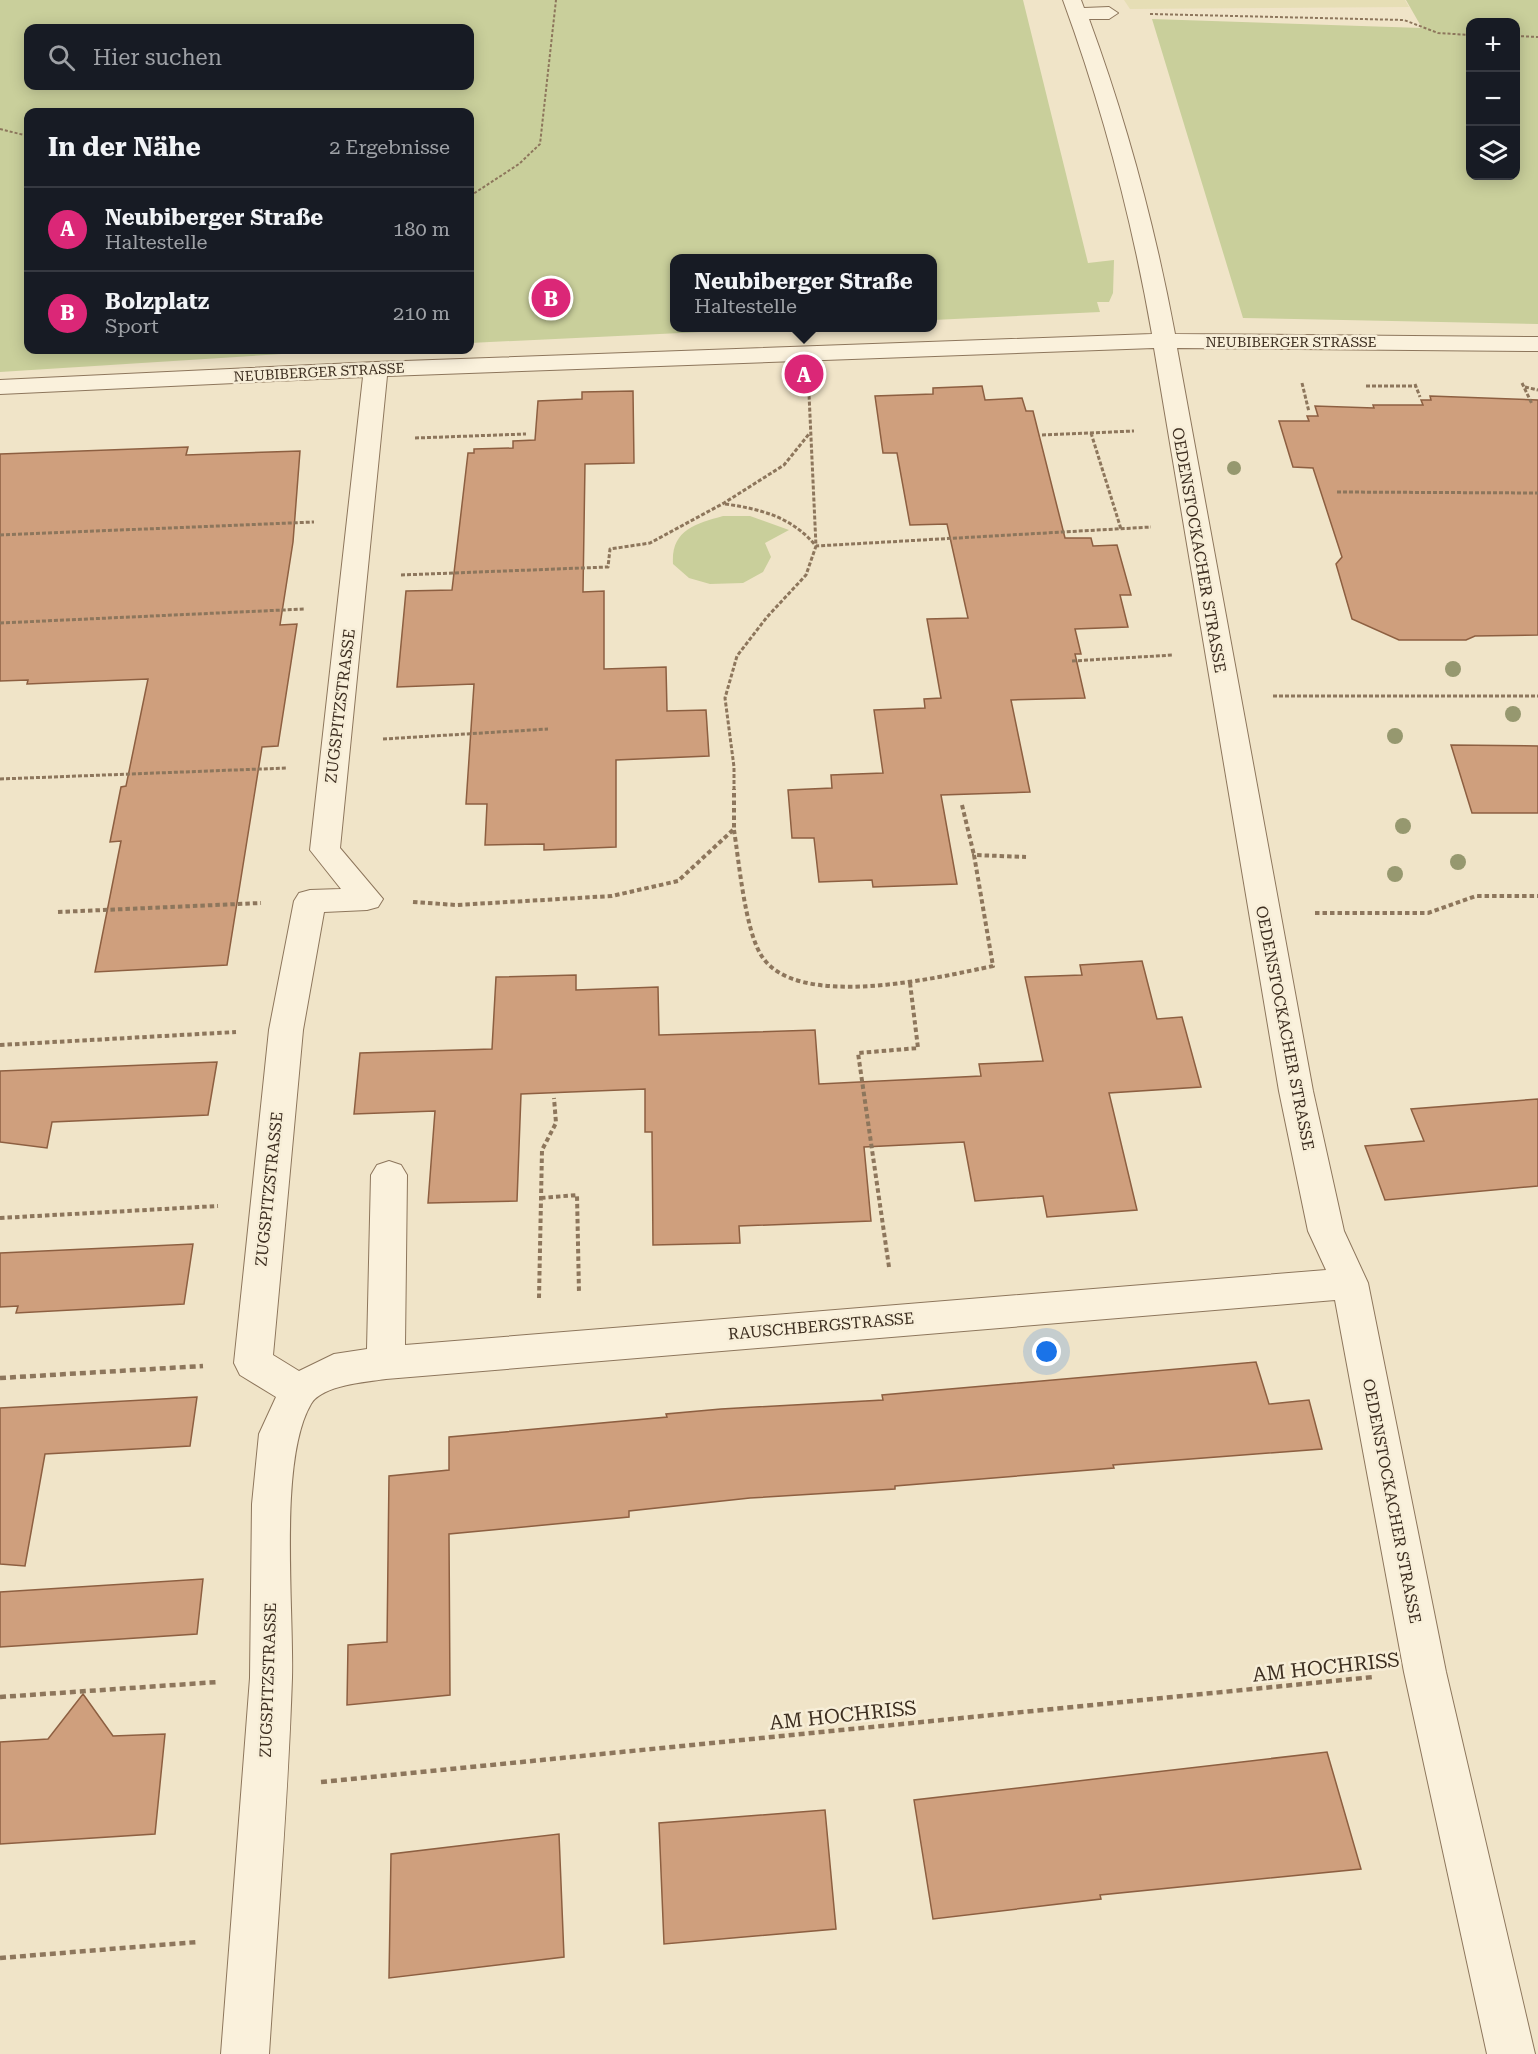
<!DOCTYPE html>
<html lang="de">
<meta charset="utf-8">
<style>
body{margin:0;font-family:"Roboto Serif",serif;background:#242831;color:#f1f3f6}
.controls{position:absolute;right:18px;top:18px;display:grid;overflow:hidden;border-radius:12px;box-shadow:0 3px 15px #0003}
.controls button{width:54px;height:54px;display:grid;place-items:center;padding:0;border:0;border-bottom:2px solid #363941;background:#171b24;color:#f1f3f6;font:30px sans-serif}
.you{position:absolute;left:1047px;top:1352px;width:21px;height:21px;margin:-15px;border:4px solid #fff;border-radius:50%;background:#1a73e8;box-shadow:0 0 0 9px #1a73e833}
.badge{display:grid;place-items:center;width:39px;height:39px;border-radius:50%;background:#db2777;color:#fff;font-size:20px;font-weight:700}
.pin{position:absolute;translate:-50% -50%;border:3px solid #fff;box-shadow:0 2px 6px #0006}
.popup{position:absolute;left:670px;top:254px;width:267px;height:78px;box-sizing:border-box;display:grid;place-content:center;border-radius:12px;background:#171b24;filter:drop-shadow(0 2px 4px #0005);font-size:20px;white-space:nowrap;color:#9ea1a6}
.popup b{font-size:22px;color:#f1f3f6}
.popup::after{content:'';position:absolute;left:50%;top:100%;margin-left:-12px;border:12px solid transparent;border-top-color:#171b24}
.list{margin:0;padding:0;list-style:none}
h2{display:flex;justify-content:space-between;align-items:center;height:78px;margin:0;padding:0 24px;font-size:26px}
h2 small{font-size:20px;font-weight:400;color:#9ea1a6}
.list li{display:grid;grid-template-columns:39px 1fr auto;gap:18px;align-items:center;box-sizing:border-box;height:84px;padding:0 24px;border-top:2px solid #363941}
.list b{display:block;font-size:22px;white-space:nowrap}
.list p{margin:0;font-size:20px;white-space:nowrap;color:#9ea1a6}
.list em{font-size:20px;font-style:normal;color:#9ea1a6}
.icon{flex:none;width:33px;height:33px;fill:none;stroke:currentColor;stroke-width:2;stroke-linecap:round;stroke-linejoin:round}
.map{position:relative;flex:none;width:1538px;height:2054px;overflow:hidden}
.search{position:absolute;background:#171b24;box-shadow:0 3px 15px #0003;left:24px;top:24px;width:450px;height:66px;display:flex;align-items:center;gap:15px;box-sizing:border-box;padding:0 21px;border-radius:12px;color:#9ea1a6;font-size:22px}
.panel{position:absolute;background:#171b24;box-shadow:0 3px 15px #0003;left:24px;top:108px;width:450px;height:246px;border-radius:12px}
.map>svg:first-child{display:block}
</style>
<div class="map">
<svg width="1538" height="2054" viewBox="0 0 1538 2054">
<rect width="100%" height="100%" fill="#f0e4c8"/>
<path fill="#e6deb5" d="M1124 0H1405L1409 7 1130 9Z"/>
<path fill="#c9cf9b" fill-rule="evenodd" d="M0 0H1023L1088 263 1114 260 1113 293 1109 302H1097L1100 312 933 320V258H675V328H787L470 343V112H28V350H345L0 372ZM28 28H470V86H28Z
M1406 0H1538V324L1243 318 1152 19 1422 28ZM1516 22V176H1470V22Z
M723 516H750L789 530 765 543 771 557 763 572 743 583 710 584 689 578 673 564C671 530 695 524 723 516Z"/>
<path fill="#cf9f7d" stroke="#8d5f41" stroke-width="1.5" d="M982 386 985 400 1022 398 1026 411H1033L1065 538H1091L1093 546 1117 545 1131 595H1120L1128 627 1075 629 1081 654H1075L1085 698 1011 700 1030 792 941 795 957 884 873 887 872 880 819 882 814 838H792L788 790 832 788 831 775 883 773 874 710 925 708 924 699 941 698 927 619 968 618 947 524 910 525 897 453H883L875 396 933 394V388Z
M633 391 634 463 585 464 583 592 604 591V669L666 667 667 711 706 710 709 756 616 760V847L544 850V844L485 845 487 804H466L474 684 397 687 406 591 452 590 468 453H474V449L513 448V441L535 440 538 401 582 399V392Z
M1430 396 1538 400V635L1475 636 1466 640H1399L1352 619 1336 564 1342 557 1313 468 1293 467 1279 421H1309L1307 416H1318L1315 406 1374 408 1373 405H1423L1421 400H1431Z
M188 447 186 455 300 451 293 542 280 625 297 624 278 746 262 747 227 965 95 972 121 841 110 842 121 787 126 786 148 679 27 684 28 680 0 681V454Z
M1451 745 1538 746V813H1472Z
M1142 961 1157 1019 1182 1017 1201 1087 1109 1093 1137 1210 1047 1217 1043 1196 975 1201 964 1142 864 1147 871 1221 739 1226 740 1243 653 1245 652 1132H645V1089L521 1094 517 1201 428 1203 435 1111 354 1114 360 1053 492 1049 496 977 576 975V990L658 987 659 1035 815 1030 819 1084 981 1076 979 1064 1043 1061 1025 977 1082 975 1080 965Z
M217 1062 208 1115 52 1122 47 1148 0 1142V1071Z
M1538 1099V1186L1385 1200 1365 1146 1424 1141 1411 1109Z
M193 1244 184 1304 16 1313 18 1306 0 1307V1253Z
M1256 1362 1269 1404 1309 1400 1322 1449 1113 1465 1114 1468 895 1486V1489L750 1498 629 1511V1517L449 1534 450 1695 347 1705 348 1645 387 1642 389 1476 449 1470V1437L667 1417 666 1414 721 1409 883 1400 882 1395Z
M197 1397 190 1446 45 1454 25 1566 0 1564V1408Z
M203 1579 197 1634 0 1647V1592Z
M83 1694 113 1736 165 1734 155 1834 0 1844V1742L48 1739Z
M1327 1752 1361 1869 1100 1895 1101 1899 933 1919 914 1800Z
M825 1810 836 1929 664 1944 659 1823Z
M559 1834 564 1957 389 1978 391 1854Z"/>
<g fill="none" stroke-linecap="round" stroke-linejoin="round">
<g stroke="#8d765c" stroke-width="2">
<path id="minor" d="M1063 0H1081L1084 8 1109 7 1118 13 1109 19H1089C1127 122 1155 227 1175 334L1538 337V351L1177 348 1313 1091 1344 1231 1368 1283 1446 1672 1535 2054H1487L1404 1672 1335 1300 386 1379C366 1382 322 1385 311 1404 278 1460 294 1609 292 1678 288 1803 277 1929 269 2054H221L250 1678 252 1504 259 1434 276 1397 240 1375 234 1363 269 1030 294 901 299 893 310 890 341 889 310 850 363 377 0 394V380L376 362 1152 334C1132 220 1103 109 1063 0ZM1154 348 1279 1091 1308 1231 1326 1270 405 1345 407 1175 401 1165 389 1161 377 1165 371 1175 367 1349 334 1354 299 1371 273 1355 303 1030 324 912 367 910 378 907 383 899 340 848 387 376Z"/>
</g>
<path stroke="#8d765c" stroke-width="2" stroke-dasharray="3 2" stroke-linecap="butt" d="M1150 14 1404 20 1438 33 1470 35
M1516 36 1538 37
M0 129 28 136
M470 196 519 164 540 144 556 0"/>
<path stroke="#8d765c" stroke-width="3" stroke-dasharray="4 2" stroke-linecap="butt" d="M1302 383 1309 412
M1522 383 1532 404
M1415 384 1420 397
M1366 386H1416
M1525 387 1538 390
M1091 433 1121 529
M1042 435 1134 431
M415 438 526 434
M1337 492 1538 493
M725 504C761 509 792 517 816 546L1151 527
M0 535 314 522
M401 575 608 567 610 549 650 543 724 503 784 465 809 434
M0 623 305 609
M1072 661 1173 655
M1273 696H1538
M383 739 548 729
M0 779 287 768
M734 790V767L725 698 737 656 767 617 806 575 816 546 809 394"/>
<path stroke="#8d765c" stroke-width="4" stroke-dasharray="4.5 3" stroke-linecap="butt" d="M962 805 974 855
M734 830C739 862 745 929 761 955 795 1012 941 977 993 966L974 855 1026 857
M413 902 456 905 612 896 678 881 734 829V789
M58 912 261 903
M1315 913H1428L1476 896H1538
M0 1045 236 1032
M541 1198 577 1195 579 1293
M0 1218 218 1206
M889 1267 858 1053 918 1048 910 983
M539 1298 542 1150 556 1123 554 1098"/>
<path stroke="#8d765c" stroke-width="4.5" stroke-dasharray="6 4" stroke-linecap="butt" d="M0 1378 203 1366
M0 1697 218 1682
M321 1782 1373 1677
M0 1958 197 1942"/>
<use href="#minor" fill="#faf1dc" fill-rule="evenodd"/>
</g>
<g fill="#96986f">
<circle cx="1234" cy="468" r="7"/>
<circle cx="1453" cy="669" r="8"/>
<circle cx="1513" cy="714" r="8"/>
<circle cx="1395" cy="736" r="8"/>
<circle cx="1403" cy="826" r="8"/>
<circle cx="1458" cy="862" r="8"/>
<circle cx="1395" cy="874" r="8"/>
</g>
<g text-anchor="middle" dominant-baseline="central" stroke-width="5" stroke-linejoin="round" paint-order="stroke">
<g font-size="14" fill="#3d2e20" stroke="#f7eed8">
<text x="1291" y="342">NEUBIBERGER STRASSE</text>
<text transform="translate(319 372) rotate(-3)">NEUBIBERGER STRASSE</text>
</g>
<g font-size="16" fill="#3d2e20" stroke="#f7eed8">
<text transform="translate(1199 550) rotate(80)">OEDENSTOCKACHER STRASSE</text>
<text transform="translate(340 706) rotate(-83)">ZUGSPITZSTRASSE</text>
<text transform="translate(1285 1028) rotate(79)">OEDENSTOCKACHER STRASSE</text>
<text transform="translate(269 1189) rotate(-84)">ZUGSPITZSTRASSE</text>
<text transform="translate(821 1326) rotate(-5)">RAUSCHBERGSTRASSE</text>
<text transform="translate(1392 1501) rotate(79)">OEDENSTOCKACHER STRASSE</text>
<text transform="translate(268 1680) rotate(-88)">ZUGSPITZSTRASSE</text>
</g>
<g font-size="20" fill="#3d2e20" stroke="#f7eed8">
<text transform="translate(1326 1667) rotate(-6)">AM HOCHRISS</text>
<text transform="translate(843 1715) rotate(-6)">AM HOCHRISS</text>
</g>
</g>
</svg>
<div class="controls">
<button>+</button>
<button>−</button>
<button><svg class="icon" aria-label="layers" viewBox="0 0 24 24"><path d="M12 4l9 5-9 5-9-5zM3 14l9 5 9-5"/></svg></button>
</div>
<div class="you"></div>
<div class="pin badge" style="left:804px;top:374px">A</div>
<div class="popup"><b>Neubiberger Straße</b>Haltestelle</div>
<div class="pin badge" style="left:551px;top:298px">B</div>
<div class="search"><svg class="icon" aria-label="search" viewBox="0 0 24 24"><circle cx="10" cy="10" r="6"/><path d="M15 15l6 6"/></svg>Hier suchen</div>
<section class="panel">
<h2>In der Nähe<small>2 Ergebnisse</small></h2>
<ul class="list">
<li><span class="badge">A</span><div><b>Neubiberger Straße</b><p>Haltestelle</p></div><em>180 m</em></li>
<li><span class="badge">B</span><div><b>Bolzplatz</b><p>Sport</p></div><em>210 m</em></li>
</ul>
</section>
</div>
